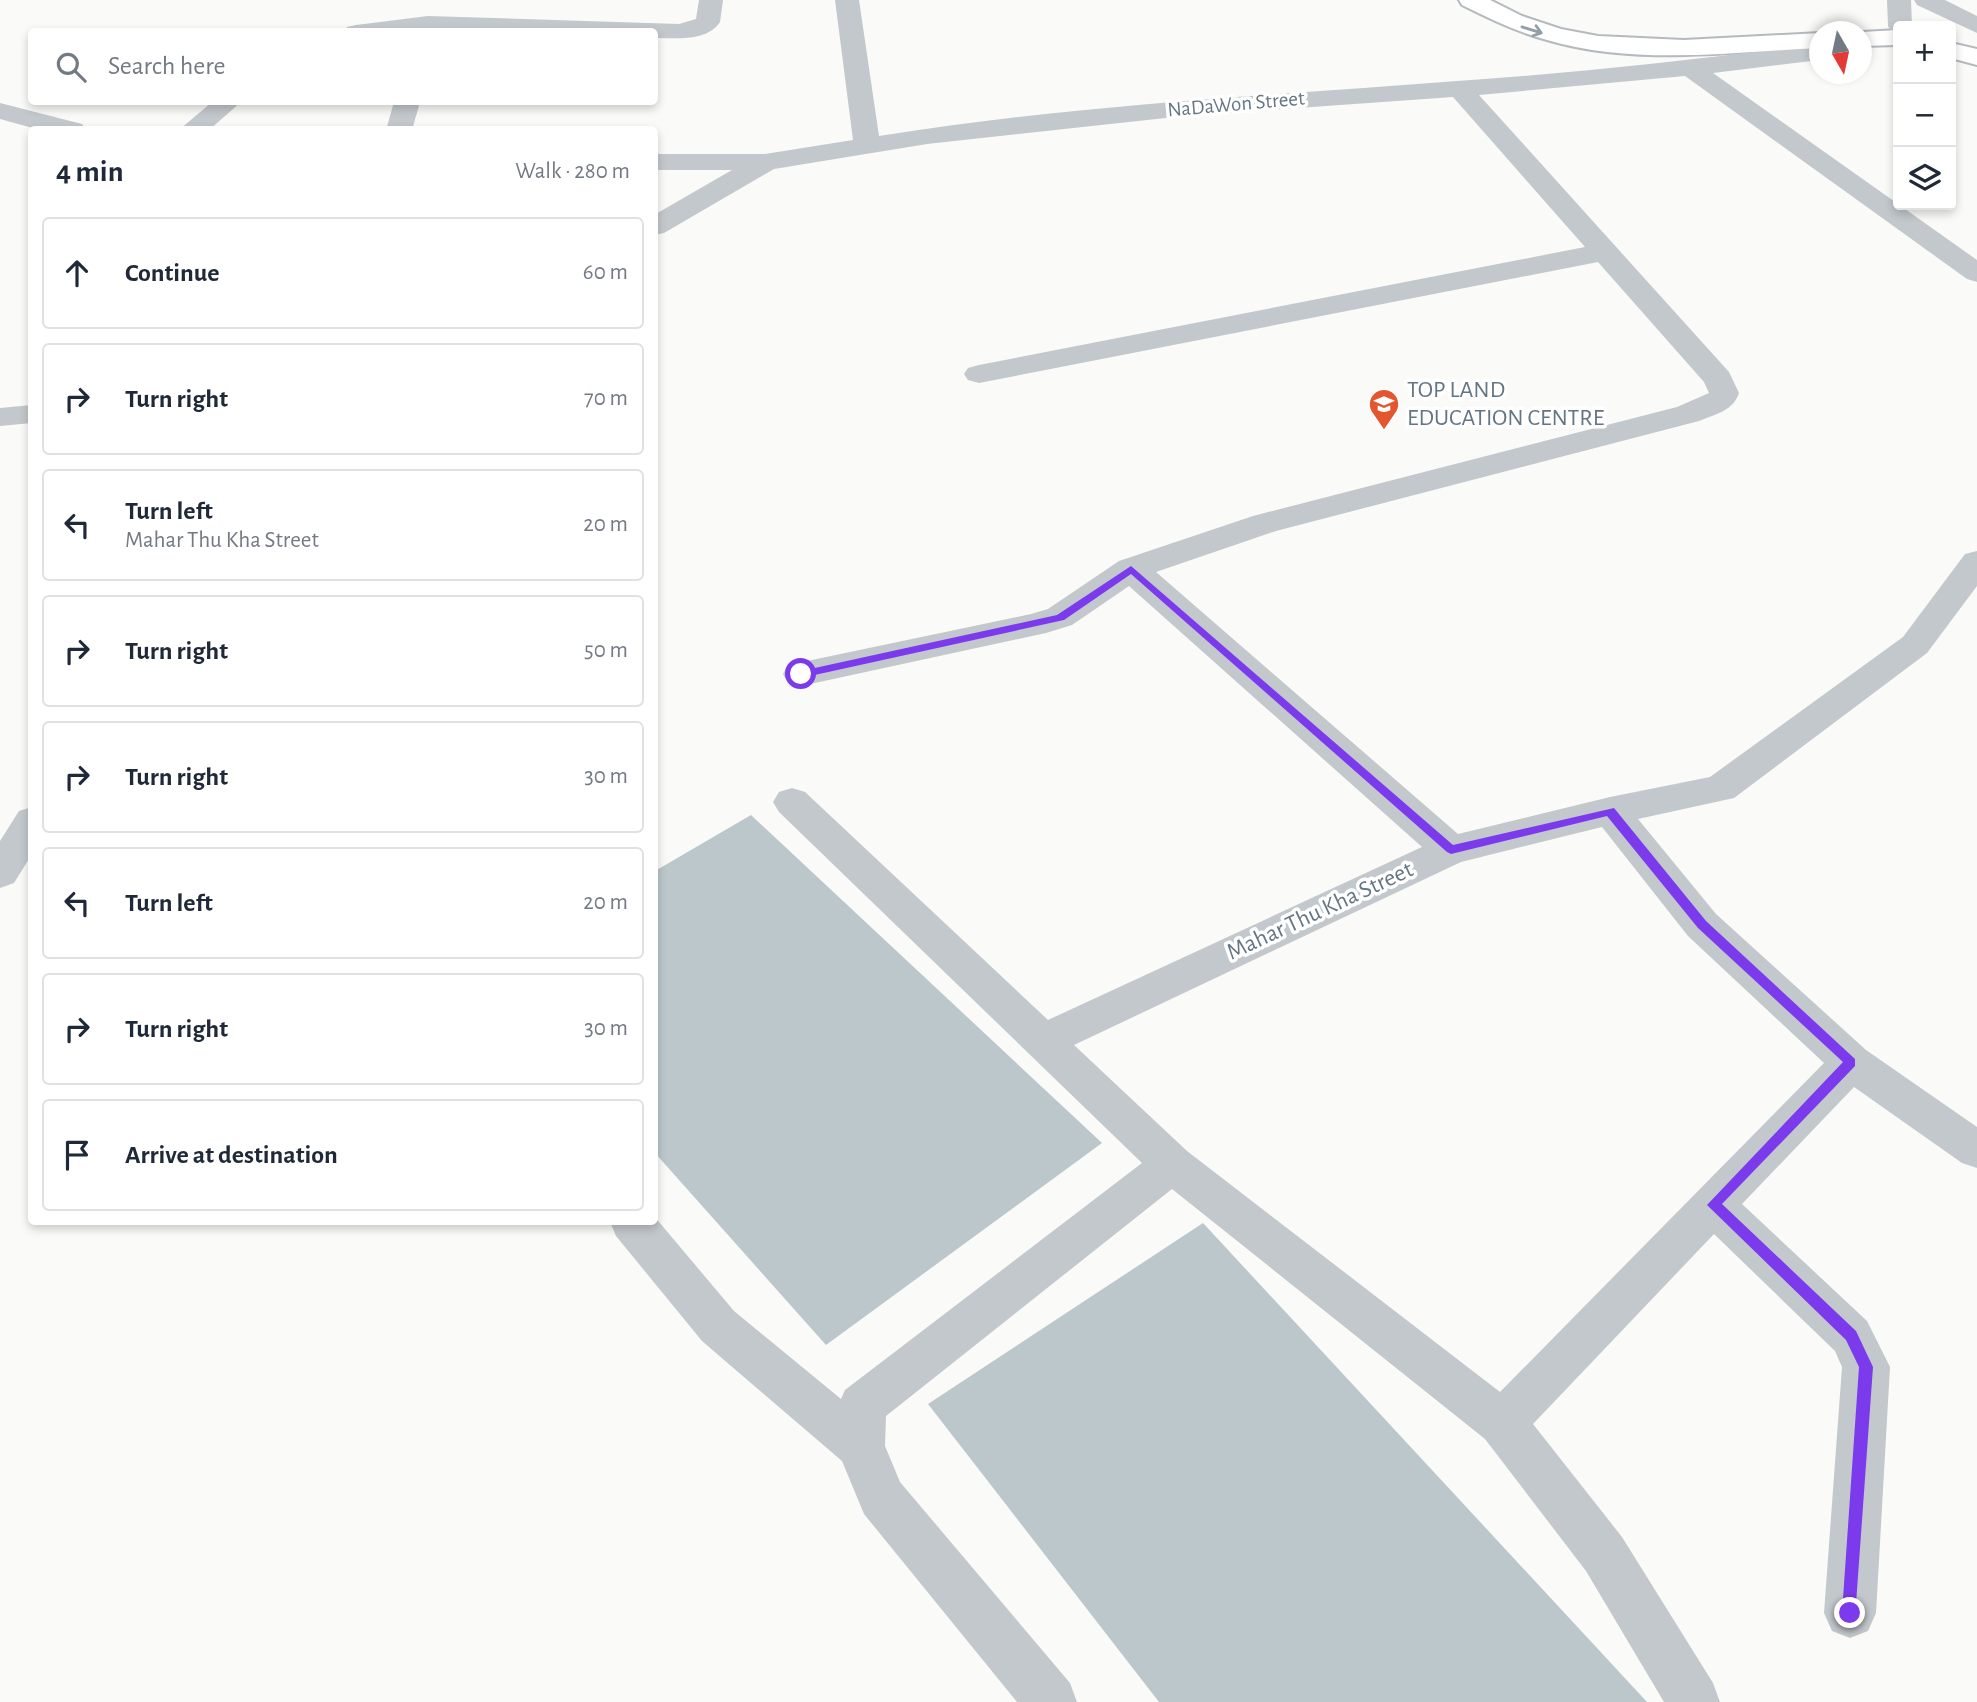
<!DOCTYPE html>
<meta charset="utf-8">
<style>
body{margin:0;font-family:"Alegreya Sans",sans-serif;background:#f6f6f7;color:#1f2937}
.controls{position:absolute;right:21px;top:21px;display:grid;overflow:hidden;border-radius:7px;box-shadow:0 4px 10px #0003}
.controls button{width:63px;height:63px;display:grid;place-items:center;padding:0;border:0;border-bottom:2px solid #e0e1e3;background:#fff;color:#1f2937;font:35px sans-serif}
.compass{position:absolute;left:1809px;top:21px;width:63px;height:63px;border-radius:50%;background:#fff;box-shadow:0 4px 10px #0003;rotate:171deg}
.stop{position:absolute;width:21px;height:21px;margin:-16px;border:5px solid #7c3aed;border-radius:50%;background:#fff}
.stop.end{background:#7c3aed;border-color:#fff;box-shadow:0 2px 7px #0008}
.list{margin:0;padding:0;list-style:none}
h2{display:flex;justify-content:space-between;align-items:center;height:91px;margin:0;padding:0 28px;font-size:30px}
h2 small{font-size:23px;font-weight:400;color:#747a83}
.list li{display:grid;grid-template-columns:46px 1fr auto;gap:21px;align-items:center;box-sizing:border-box;height:112px;margin:0 14px 14px;padding:0 14px;border:2px solid #e0e1e3;border-radius:7px}
.list b{display:block;font-size:26px;white-space:nowrap}
.list p{margin:0;font-size:23px;white-space:nowrap;color:#747a83}
.list em{font-size:23px;font-style:normal;color:#747a83}
.icon{flex:none;width:38px;height:38px;fill:none;stroke:currentColor;stroke-width:2;stroke-linecap:round;stroke-linejoin:round}
.map{position:relative;flex:none;width:1977px;height:1702px;overflow:hidden}
.search{position:absolute;background:#fff;box-shadow:0 4px 10px #0003;left:28px;top:28px;width:630px;height:77px;display:flex;align-items:center;gap:18px;box-sizing:border-box;padding:0 24px;border-radius:7px;color:#747a83;font-size:26px}
.panel{position:absolute;background:#fff;box-shadow:0 4px 10px #0003;left:28px;top:126px;width:630px;height:1099px;border-radius:7px}
.map>svg:first-child{display:block}
</style>
<div class="map">
<svg width="1977" height="1702" viewBox="0 0 1977 1702">
<rect width="100%" height="100%" fill="#fafaf8"/>
<path fill="#bbc7cb" d="M751 815 1102 1143 826 1345 655 1153V871Z
M1203 1223 1647 1702H1159L928 1404Z"/>
<g fill="none" stroke-linecap="round" stroke-linejoin="round">
<g stroke="#b5babe" stroke-width="4">
<path id="major" d="M1459 0H1490L1522 16 1561 29 1598 36 1684 40 1820 33V48C1730 52 1634 66 1547 40 1517 32 1490 19 1462 5Z
M1898 30V45L1862 46V32Z
M1951 43 1977 49V65L1951 58Z"/>
</g>
<path fill="#c3c8cc" fill-rule="evenodd" d="M699 0H723L720 22C707 42 676 38 654 38V32H344L347 27 356 25 428 16 679 24 696 19Z
M835 0H859L879 136C1070 105 1264 96 1457 81 1578 73 1699 59 1820 44V60L1713 73 1977 260V282L1967 279 1685 76 1479 95 1729 372 1739 393C1733 411 1716 414 1699 421L1276 531 1156 572 1458 834 1610 797 1710 777 1903 637 1965 554 1977 551V586L1927 653 1734 798 1638 819 1716 914 1866 1050 1977 1127V1168L1962 1163 1854 1087 1742 1204 1867 1321 1890 1367 1876 1613 1868 1631 1850 1638 1832 1631 1824 1613 1842 1367 1835 1351 1714 1234 1533 1424 1622 1537 1713 1683 1720 1702H1664L1586 1571 1485 1439 1172 1189 886 1416 885 1446 900 1482 1070 1683 1077 1702H1017L864 1514 842 1461 702 1341 616 1236 610 1222H654V1216L734 1311 841 1399 845 1390 1142 1163 779 812 773 802 779 792 792 788 805 792 1048 1020 1422 847 1129 586 1072 625 1046 633 801 686 788 683 783 674 788 665 1031 614 1048 609 1119 561 1253 516 1677 407 1709 393 1704 382 1598 262 979 383 968 380 964 374 968 368 979 365 1585 247 1453 97 1184 116 927 144 774 169 664 233 654 235V215L732 170H654V154H765L853 140ZM1602 827 1688 936 1824 1063 1500 1392 1187 1151 1074 1045 1461 862Z
M1887 0H1911L1912 26H1898V33L1891 31 1888 26Z
M1914 0H1945L1977 16V33L1917 5Z
M212 102H241L209 130H179Z
M394 102H420L412 130H386Z
M0 103 82 124 86 130H40L0 119Z
M32 405V423L0 426V408Z
M32 807V854L14 883 0 888V841L19 811Z"/>
<use href="#major" fill="#fff" fill-rule="evenodd"/>
</g>
<defs><path id="oneway-shaft" d="M-6 0H5M1.5-3L5.5 0L1.5 3" fill="none" stroke-width="1.6" stroke-linecap="round" stroke-linejoin="round" transform="scale(1.75)"/></defs>
<use stroke="#939fa8" href="#oneway-shaft" transform="translate(1532 30) rotate(17)"/>
<path fill="#7c3aed" d="M1131 566 1453 845 1614 808 1706 921 1855 1059V1066L1722 1204 1856 1331 1873 1367 1855 1618 1850 1621 1845 1618 1842 1613 1859 1367 1846 1340 1707 1205 1843 1062 1698 928 1607 816 1451 854 1447 852 1131 574 1064 620 801 678 796 674 801 671 1057 615Z"/>
<defs>
<g id="school-pin" transform="scale(1.575)"><path d="M0 17L-7.5 6A9.5 9.5 0 1 1 7.5 6Z" fill="#e4572e" stroke="#fff"/><path d="M0-5L7-2L0 1L-7-2ZM-4 1L0 2.5L4 1V4Q0 6-4 4Z" fill="#fff"/></g>
</defs>
<g fill-rule="evenodd">
<use href="#school-pin" x="1384" y="404"/>
</g>
<g text-anchor="middle" dominant-baseline="central" stroke-width="7" stroke-linejoin="round" paint-order="stroke">
<g font-size="21" fill="#657683" stroke="#fff">
<text transform="translate(1236 104) rotate(-5)">NaDaWon Street</text>
</g>
<g font-size="24" fill="#657683" stroke="#fff" text-anchor="start">
<text x="1407" y="390">TOP LAND<tspan x="1407" dy="28">EDUCATION CENTRE</tspan></text>
</g>
<g font-size="24" fill="#657683" stroke="#fff">
<text transform="translate(1320 911) rotate(-25)">Mahar Thu Kha Street</text>
</g>
</g>
</svg>
<div class="controls">
<button>+</button>
<button>−</button>
<button><svg class="icon" aria-label="layers" viewBox="0 0 24 24"><path d="M12 4l9 5-9 5-9-5zM3 14l9 5 9-5"/></svg></button>
</div>
<svg class="compass" viewBox="-18 -18 36 36"><path d="M0-13l5 13h-10z" fill="#e53935"/><path d="M0 13l5-13h-10z" fill="#747a83"/></svg>
<div class="stop" style="left:801px;top:674px"></div>
<div class="stop end" style="left:1850px;top:1613px"></div>
<div class="search"><svg class="icon" aria-label="search" viewBox="0 0 24 24"><circle cx="10" cy="10" r="6"/><path d="M15 15l6 6"/></svg>Search here</div>
<section class="panel">
<h2>4 min<small>Walk · 280 m</small></h2>
<ul class="list">
<li><svg class="icon" aria-label="ahead" viewBox="0 0 24 24"><path d="M12 20V5M6 11l6-6 6 6"/></svg><div><b>Continue</b></div><em>60 m</em></li>
<li><svg class="icon" aria-label="right" viewBox="0 0 24 24"><path d="M7 20v-9h11M14 6l5 5-5 5"/></svg><div><b>Turn right</b></div><em>70 m</em></li>
<li><svg class="icon" aria-label="left" viewBox="0 0 24 24"><path d="M17 20v-9H6M10 6l-5 5 5 5"/></svg><div><b>Turn left</b><p>Mahar Thu Kha Street</p></div><em>20 m</em></li>
<li><svg class="icon" aria-label="right" viewBox="0 0 24 24"><path d="M7 20v-9h11M14 6l5 5-5 5"/></svg><div><b>Turn right</b></div><em>50 m</em></li>
<li><svg class="icon" aria-label="right" viewBox="0 0 24 24"><path d="M7 20v-9h11M14 6l5 5-5 5"/></svg><div><b>Turn right</b></div><em>30 m</em></li>
<li><svg class="icon" aria-label="left" viewBox="0 0 24 24"><path d="M17 20v-9H6M10 6l-5 5 5 5"/></svg><div><b>Turn left</b></div><em>20 m</em></li>
<li><svg class="icon" aria-label="right" viewBox="0 0 24 24"><path d="M7 20v-9h11M14 6l5 5-5 5"/></svg><div><b>Turn right</b></div><em>30 m</em></li>
<li><svg class="icon" aria-label="arrive" viewBox="0 0 24 24"><path d="M6 21V4h12l-3 4 3 4H6"/></svg><div><b>Arrive at destination</b></div></li>
</ul>
</section>
</div>
